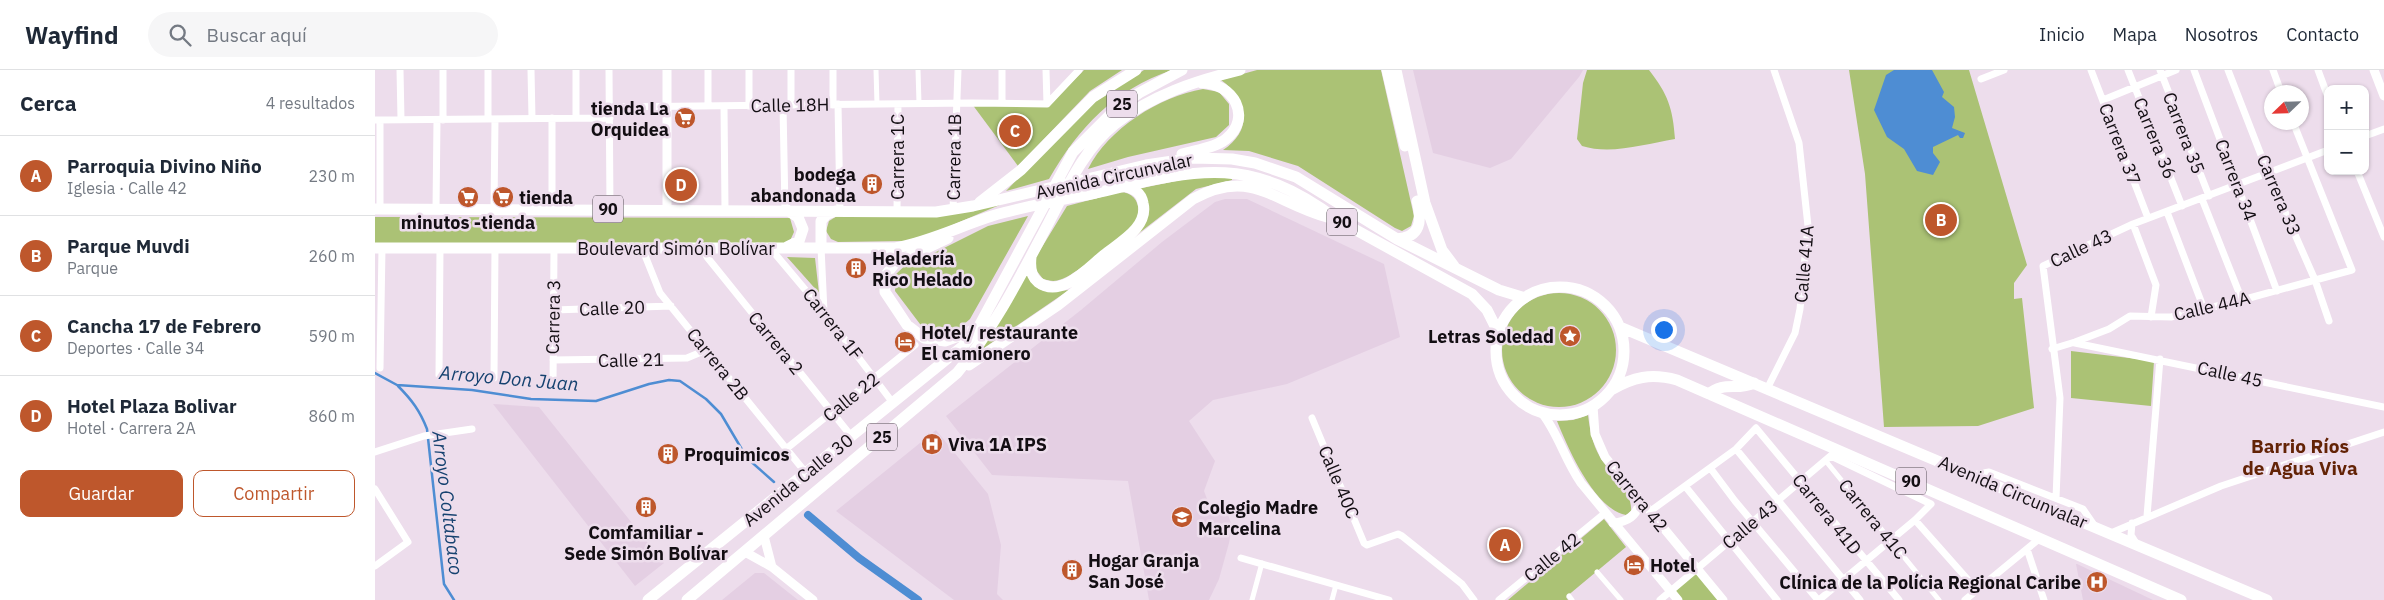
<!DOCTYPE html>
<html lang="es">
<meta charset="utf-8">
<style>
body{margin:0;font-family:"IBM Plex Sans",sans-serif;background:#f6f6f7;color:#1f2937}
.controls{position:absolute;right:15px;top:15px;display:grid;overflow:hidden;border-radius:10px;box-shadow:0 1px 4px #0004}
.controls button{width:45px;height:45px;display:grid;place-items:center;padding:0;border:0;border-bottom:1px solid #e0e1e3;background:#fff;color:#1f2937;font:25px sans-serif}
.compass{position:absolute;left:1889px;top:15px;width:45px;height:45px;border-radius:50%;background:#fff;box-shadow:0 1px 4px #0004;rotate:247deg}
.you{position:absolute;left:1288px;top:259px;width:18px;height:18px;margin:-12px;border:4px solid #fff;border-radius:50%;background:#1a73e8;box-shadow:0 0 0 8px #1a73e833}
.badge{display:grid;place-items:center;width:32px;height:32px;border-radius:50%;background:#be572c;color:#fff;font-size:16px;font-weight:700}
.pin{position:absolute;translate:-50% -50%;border:2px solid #fff;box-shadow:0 1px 5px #0006}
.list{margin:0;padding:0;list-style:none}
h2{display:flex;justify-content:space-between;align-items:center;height:65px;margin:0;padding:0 20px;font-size:21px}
h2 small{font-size:16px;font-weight:400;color:#747a83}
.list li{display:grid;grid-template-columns:32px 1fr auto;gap:15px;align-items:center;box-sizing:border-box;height:80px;padding:0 20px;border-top:1px solid #e0e1e3}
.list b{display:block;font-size:19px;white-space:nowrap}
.list p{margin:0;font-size:16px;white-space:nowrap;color:#747a83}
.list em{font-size:16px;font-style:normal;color:#747a83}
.actions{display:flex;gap:10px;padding:15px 20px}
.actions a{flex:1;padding:11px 0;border:1px solid #be572c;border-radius:10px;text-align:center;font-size:18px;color:#be572c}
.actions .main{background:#be572c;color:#fff}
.icon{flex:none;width:28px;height:28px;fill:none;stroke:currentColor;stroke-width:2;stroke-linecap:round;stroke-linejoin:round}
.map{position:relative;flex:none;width:2009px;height:530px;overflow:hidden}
header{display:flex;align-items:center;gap:30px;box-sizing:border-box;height:70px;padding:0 25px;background:#fff;border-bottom:1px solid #e0e1e3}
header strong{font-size:24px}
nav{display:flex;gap:28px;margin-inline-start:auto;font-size:18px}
.search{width:350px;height:45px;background:#f6f6f7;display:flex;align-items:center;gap:12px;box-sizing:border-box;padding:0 18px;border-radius:28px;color:#747a83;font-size:19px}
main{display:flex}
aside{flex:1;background:#fff}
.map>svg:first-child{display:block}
</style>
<header>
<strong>Wayfind</strong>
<div class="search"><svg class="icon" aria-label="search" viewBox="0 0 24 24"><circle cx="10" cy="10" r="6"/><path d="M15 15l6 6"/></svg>Buscar aquí</div>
<nav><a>Inicio</a><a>Mapa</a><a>Nosotros</a><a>Contacto</a></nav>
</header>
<main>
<aside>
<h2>Cerca<small>4 resultados</small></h2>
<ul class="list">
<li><span class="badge">A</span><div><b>Parroquia Divino Niño</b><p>Iglesia · Calle 42</p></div><em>230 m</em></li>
<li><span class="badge">B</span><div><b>Parque Muvdi</b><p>Parque</p></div><em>260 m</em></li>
<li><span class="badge">C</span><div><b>Cancha 17 de Febrero</b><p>Deportes · Calle 34</p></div><em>590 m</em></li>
<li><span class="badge">D</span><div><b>Hotel Plaza Bolivar</b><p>Hotel · Carrera 2A</p></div><em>860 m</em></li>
</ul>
<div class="actions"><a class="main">Guardar</a><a>Compartir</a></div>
</aside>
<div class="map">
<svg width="2009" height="530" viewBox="0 0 2009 530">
<rect width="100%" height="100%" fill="#edddec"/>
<path fill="#e4cfe3" d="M1038 0H1208L1204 7 1136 89 1115 98 1058 83Z
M850 129H872L1009 194 1025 267 912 314 838 330 814 351 840 391 829 421 835 437 851 439 857 456 854 473 844 509 834 530H774L753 411 617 405 571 346 706 240 787 172 840 132Z
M118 334 164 337 289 493 260 516Z
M561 360 613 424 626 475 622 524 628 530H579L461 441Z
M1701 494H1702L1778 530H1708Z
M380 503H389L423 530H347Z"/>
<path fill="#abc275" d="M709 0H747L715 21 643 96 597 34 672 37Z
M769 0H797C739 20 704 57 674 109L631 121 712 37Z
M882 0H1006L1039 146 1036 156 1027 161 1020 158 923 96 874 81 848 80C878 60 874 30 846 10Z
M1212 0H1274C1293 24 1298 39 1300 69 1270 74 1236 85 1207 76L1202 69 1208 13Z
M1474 0H1594L1652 195 1639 213V229L1647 228 1659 338 1603 356 1509 357 1490 104Z
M828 19 844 22 854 34V55L841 67 753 87 713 99C734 58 784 27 828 19Z
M821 107H857V110L821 119 759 167 769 155 762 119Z
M745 122C763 122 769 142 758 155 748 166 700 205 687 209 680 212 675 211 668 209L661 200V187L692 136Z
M627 134 561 162 530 171 463 172 456 169 451 161 454 151 462 146Z
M653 146 595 249 582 260 571 263H563L548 258 520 221 521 204 536 190 553 186 613 156Z
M0 147 415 148 419 162 414 173 0 174Z
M412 187 440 188 444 223Z
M652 199C659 224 670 223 694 220L606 280Z
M1127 280a57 57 0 1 1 114 0a57 57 0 1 1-114 0Z
M1696 281 1779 291 1776 336 1696 328Z
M1213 345C1215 360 1217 373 1225 387 1234 403 1258 421 1256 441L1251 445C1219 439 1193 378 1182 351L1198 350Z
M1229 449 1251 477 1191 527 1193 530H1133Z
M1323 498 1348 530H1303L1295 521Z"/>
<path fill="#4e8dd3" d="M1519 0H1557L1569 22 1567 27 1579 37 1580 47 1577 58 1590 63 1588 68H1585L1583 65 1558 77V83L1565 92 1558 105 1542 101 1529 79 1512 67 1499 40 1511 5Z"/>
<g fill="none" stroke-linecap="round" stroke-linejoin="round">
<path stroke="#4e8dd3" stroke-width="2.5" d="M0 303 22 315 97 320 156 329 221 331 274 314 294 310 305 311 331 329 346 344 372 388 399 412
M23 316C37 330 45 341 52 359L69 514 79 530"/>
<path stroke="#4e8dd3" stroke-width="8" d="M433 445 484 488 543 530"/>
<path stroke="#fff" stroke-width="5" d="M501 0 502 34
M543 0 544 33
M1450 390 1564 530
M1222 502 1246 530
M1194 526 1197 530
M877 530 887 493
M957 530 961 515"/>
<path stroke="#fff" stroke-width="7" d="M25 0 26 49
M113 0V49
M156 0 157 48
M234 0 235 139
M333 0V36
M374 0V36
M416 0V35
M458 0V35
M671 0 672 34
M1716 0 1773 148
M1753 0 1807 136
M1785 0 1834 126
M1819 0 1902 221
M1853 0 1893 103 1940 210 1954 251
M1898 0 1906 22
M1943 0 1953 27
M1606 9 1629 0
M1728 30 1801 0
M627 33V0
M463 34 465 141
M349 36 350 139
M408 36 410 140
M235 37 596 33 672 34 704 0
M201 48V0
M0 50 235 48
M68 50V0
M1990 66 2009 59
M1982 101 2009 167
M1827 129 1867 230
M5 139V50
M61 139 62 50
M119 139 120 49
M177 139V48
M578 140 583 0
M522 141 523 34
M1792 142 1829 239
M1758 154 1781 215 1776 247
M327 177 332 187 477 367
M446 177 449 242
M267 178 285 223 431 403
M396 179 449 242 518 333
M179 240 296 236
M1700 273 2009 337
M1677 279 1700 272 1734 259 1755 246 1796 247 1867 230 1977 200 1918 52
M178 290 312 288 331 280
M5 298 7 178
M64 305 65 178
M119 308 120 177
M178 317 179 178
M1392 319 1420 263 1425 239 1433 156 1424 73 1399 0
M937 348 989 473 992 475 1023 464 1027 466 1087 514 1099 530
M1381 358 1524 530
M411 379 540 275
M1361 379 1485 530
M0 382 49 366 97 359
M1336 399 1360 431 1443 530
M1598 405 1614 402 1708 439 1719 455
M1310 416 1402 530
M0 419 33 472 0 496
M1681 428 1685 328 1668 196 1758 154 1953 80
M1274 442 1361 379 1381 358
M1772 446 1785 289
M1540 450 1602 520
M1757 453 1756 465 1761 473
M1736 463 1846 416 2009 362
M1652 479 1669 530
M866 488 1014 530
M1124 530 1230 443
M1285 530 1459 383
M1444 530 1540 450 1556 434 1456 386
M1590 530 1664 469"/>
<path stroke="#fff" stroke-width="9" d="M292 0V139
M1999 0 2009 26
M1218 336 1220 364 1230 387 1348 530
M1167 343C1183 363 1190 390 1206 413L1303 530
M1238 453C1253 452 1261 446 1266 431
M389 466 397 497
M370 482 397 497 438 530"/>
<path stroke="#fff" stroke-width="11" d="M1012 0 1030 76
M1021 0 1050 133 1067 180 1079 196
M807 84C821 80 840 78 851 69 878 47 858 13 827 13
M605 132 646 100 718 27 761 0
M0 139 561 142 598 136 771 95 818 88 857 89 880 93 921 107 1022 169 1124 220 1147 227
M412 140 423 147 428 159 424 171 412 177
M573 168 520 193 510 206V222L532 255 549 268 570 271 597 261
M1022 169C1046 167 1047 151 1042 131
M446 177V151L452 144 461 141
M0 178H520C554 172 585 156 617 146 651 136 686 130 721 123 819 100 873 83 961 149L1097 224 1112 240 1123 262
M656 187C655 196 655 206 663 212 686 229 713 198 729 185 745 172 774 157 768 133 766 122 759 119 749 116
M1121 281a64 64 0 1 1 128 0a64 64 0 1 1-128 0Z
M1245 257 1892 530
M594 295 683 235 818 129C876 97 898 132 952 147
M1236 320C1258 307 1276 303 1302 310L1806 530
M1334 324C1348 311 1363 321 1379 313
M273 530 588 276 603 258 698 82 740 40 764 23 807 0
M312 530 582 303C619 259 646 205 673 154 692 118 708 80 740 54 777 25 820 11 865 0"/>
</g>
<defs>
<g id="supermarket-disc" transform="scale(1.125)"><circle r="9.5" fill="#be572c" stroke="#edddec"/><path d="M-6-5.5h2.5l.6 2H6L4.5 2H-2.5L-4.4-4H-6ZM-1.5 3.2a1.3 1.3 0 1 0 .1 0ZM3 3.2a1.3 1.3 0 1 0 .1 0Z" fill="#fff"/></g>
<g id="building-disc" transform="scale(1.125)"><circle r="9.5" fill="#be572c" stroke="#edddec"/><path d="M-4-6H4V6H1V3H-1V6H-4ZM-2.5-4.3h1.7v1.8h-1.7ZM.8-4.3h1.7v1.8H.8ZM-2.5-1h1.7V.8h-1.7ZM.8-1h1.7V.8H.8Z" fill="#fff"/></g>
<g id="sight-disc" transform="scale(1.125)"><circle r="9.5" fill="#be572c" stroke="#edddec"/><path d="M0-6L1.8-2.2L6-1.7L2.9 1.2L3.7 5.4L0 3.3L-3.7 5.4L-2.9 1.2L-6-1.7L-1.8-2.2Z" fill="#fff"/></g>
<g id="hotel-disc" transform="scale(1.125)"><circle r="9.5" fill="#be572c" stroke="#edddec"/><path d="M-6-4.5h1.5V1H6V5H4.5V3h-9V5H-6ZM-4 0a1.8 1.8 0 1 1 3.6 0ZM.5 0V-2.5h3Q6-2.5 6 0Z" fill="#fff"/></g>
<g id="hospital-disc" transform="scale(1.125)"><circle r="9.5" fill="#be572c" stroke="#edddec"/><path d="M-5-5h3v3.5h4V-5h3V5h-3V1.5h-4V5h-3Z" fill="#fff"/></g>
<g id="school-disc" transform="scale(1.125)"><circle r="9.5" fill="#be572c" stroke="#edddec"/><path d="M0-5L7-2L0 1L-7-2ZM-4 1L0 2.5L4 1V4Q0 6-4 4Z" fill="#fff"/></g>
</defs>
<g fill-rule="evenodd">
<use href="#supermarket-disc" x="310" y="48"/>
<use href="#building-disc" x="497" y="114"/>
<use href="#supermarket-disc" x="93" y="127"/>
<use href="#supermarket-disc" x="128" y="127"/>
<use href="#building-disc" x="481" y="198"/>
<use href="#sight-disc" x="1195" y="266"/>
<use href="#hotel-disc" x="530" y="272"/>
<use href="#hospital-disc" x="557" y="374"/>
<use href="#building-disc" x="293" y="384"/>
<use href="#building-disc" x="271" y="437"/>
<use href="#school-disc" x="807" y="447"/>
<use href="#hotel-disc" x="1259" y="495"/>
<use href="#building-disc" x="697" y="500"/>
<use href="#hospital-disc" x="1722" y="512"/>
</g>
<g text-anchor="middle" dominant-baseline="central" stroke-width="5" stroke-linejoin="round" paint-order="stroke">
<g fill="#edddec" stroke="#544c54" stroke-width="1">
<rect x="732" y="20.5" width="30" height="27" rx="4"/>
<rect x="218" y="125.5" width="30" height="27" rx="4"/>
<rect x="952" y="138.5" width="30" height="27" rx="4"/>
<rect x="492" y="353.5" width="30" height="27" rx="4"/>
<rect x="1521" y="397.5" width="30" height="27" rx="4"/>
</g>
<g font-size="16" font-weight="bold" fill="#130e13">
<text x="747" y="34">25</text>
<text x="233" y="139">90</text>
<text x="967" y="152">90</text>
<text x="507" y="367">25</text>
<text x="1536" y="411">90</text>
</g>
<g font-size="18" fill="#130e13" stroke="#edddec">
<text transform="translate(415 35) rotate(-1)">Calle 18H</text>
<text transform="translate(1809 63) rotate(69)">Carrera 35</text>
<text transform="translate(1780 68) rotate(68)">Carrera 36</text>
<text transform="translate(1745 74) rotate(69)">Carrera 37</text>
<text transform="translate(522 87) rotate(-90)">Carrera 1C</text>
<text transform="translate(579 87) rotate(-89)">Carrera 1B</text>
<text transform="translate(739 106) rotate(-12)">Avenida Circunvalar</text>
<text transform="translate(1861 110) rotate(69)">Carrera 34</text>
<text transform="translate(1904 125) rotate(67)">Carrera 33</text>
<text x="301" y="178">Boulevard Simón Bolívar</text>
<text transform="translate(1706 178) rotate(-25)">Calle 43</text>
<text transform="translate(1429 194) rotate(-85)">Calle 41A</text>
<text transform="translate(1837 236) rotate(-13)">Calle 44A</text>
<text transform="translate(237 238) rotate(-2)">Calle 20</text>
<text transform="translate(178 247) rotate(-89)">Carrera 3</text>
<text transform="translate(458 254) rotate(52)">Carrera 1F</text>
<text transform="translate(401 273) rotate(51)">Carrera 2</text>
<text transform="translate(256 290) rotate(-1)">Calle 21</text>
<text transform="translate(343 294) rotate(51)">Carrera 2B</text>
<text transform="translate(1855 304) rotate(12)">Calle 45</text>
<text transform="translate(476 327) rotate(-39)">Calle 22</text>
<text transform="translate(423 410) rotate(-39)">Avenida Calle 30</text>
<text transform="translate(964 412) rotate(67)">Calle 40C</text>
<text transform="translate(1638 422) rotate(23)">Avenida Circunvalar</text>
<text transform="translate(1262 426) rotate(51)">Carrera 42</text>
<text transform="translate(1452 444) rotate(51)">Carrera 41D</text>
<text transform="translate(1498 449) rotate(51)">Carrera 41C</text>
<text transform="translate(1375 454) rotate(-40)">Calle 43</text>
<text transform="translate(1177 487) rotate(-39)">Calle 42</text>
</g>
<g font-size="18" font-weight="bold" fill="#130e13" stroke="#edddec" text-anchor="start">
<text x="294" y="38" text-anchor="end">tienda La<tspan x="294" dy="21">Orquidea</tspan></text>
<text x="481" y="104" text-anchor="end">bodega<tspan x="481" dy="21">abandonada</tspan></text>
<text x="144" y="127">tienda</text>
<text x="93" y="152" text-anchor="middle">minutos -tienda</text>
<text x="497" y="188">Heladería<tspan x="497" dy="21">Rico Helado</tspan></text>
<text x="546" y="262">Hotel/ restaurante<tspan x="546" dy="21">El camionero</tspan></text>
<text x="1179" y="266" text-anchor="end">Letras Soledad</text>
<text x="573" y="374">Viva 1A IPS</text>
<text x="309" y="384">Proquimicos</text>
<text x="823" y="437">Colegio Madre<tspan x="823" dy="21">Marcelina</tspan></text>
<text x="271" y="462" text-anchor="middle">Comfamiliar -<tspan x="271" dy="21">Sede Simón Bolívar</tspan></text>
<text x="713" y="490">Hogar Granja<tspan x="713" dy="21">San José</tspan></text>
<text x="1275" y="495">Hotel</text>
<text x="1706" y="512" text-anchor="end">Clínica de la Polícia Regional Caribe</text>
</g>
<g font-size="19" font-style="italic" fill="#164270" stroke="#edddec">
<text transform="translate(134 308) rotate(5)">Arroyo Don Juan</text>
<text transform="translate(73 433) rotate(83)">Arroyo Coltabaco</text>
</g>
<g font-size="19" font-weight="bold" fill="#632306" stroke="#edddec">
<text x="1925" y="376">Barrio Ríos<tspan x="1925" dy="22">de Agua Viva</tspan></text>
</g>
</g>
</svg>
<div class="controls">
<button>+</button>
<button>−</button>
</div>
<svg class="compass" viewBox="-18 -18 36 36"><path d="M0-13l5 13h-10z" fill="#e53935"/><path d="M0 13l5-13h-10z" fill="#747a83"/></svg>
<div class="you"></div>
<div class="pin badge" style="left:1130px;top:475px">A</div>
<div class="pin badge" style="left:1566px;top:150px">B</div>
<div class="pin badge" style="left:640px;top:61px">C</div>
<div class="pin badge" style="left:306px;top:115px">D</div>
</div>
</main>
